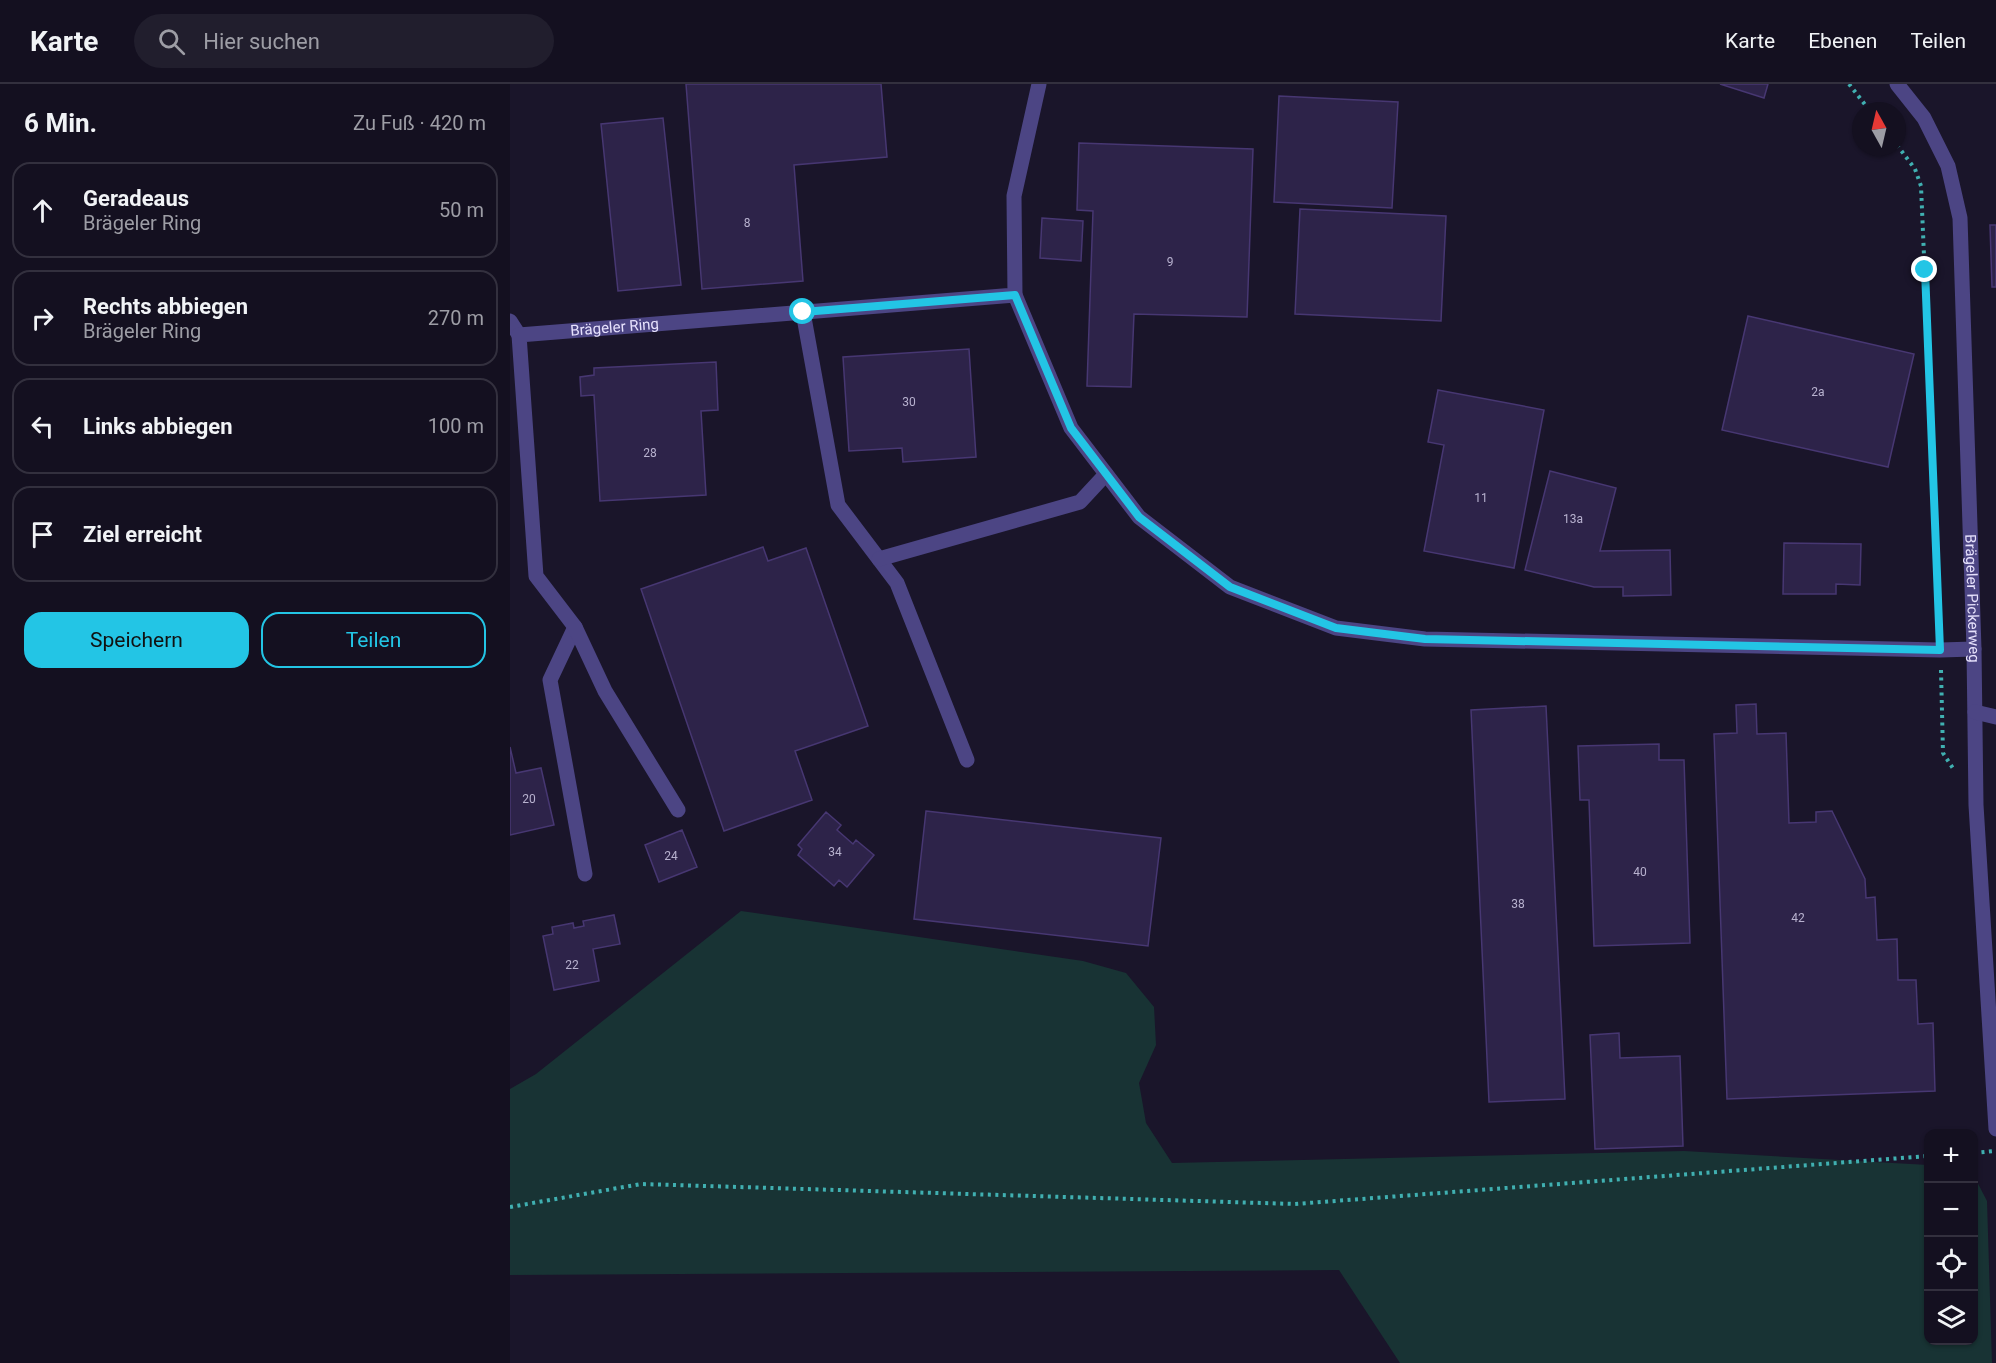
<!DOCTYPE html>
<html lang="de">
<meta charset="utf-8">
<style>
body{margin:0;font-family:Roboto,sans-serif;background:#211e2d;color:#f1f3f6}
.controls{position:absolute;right:18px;bottom:18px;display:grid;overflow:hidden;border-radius:12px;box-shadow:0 2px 4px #0004}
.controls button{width:54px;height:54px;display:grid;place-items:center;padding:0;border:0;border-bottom:2px solid #33303e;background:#141020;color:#f1f3f6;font:30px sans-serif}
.compass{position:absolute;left:1342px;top:18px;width:54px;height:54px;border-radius:50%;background:#141020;box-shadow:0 2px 4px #0004;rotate:352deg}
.stop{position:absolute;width:18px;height:18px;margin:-14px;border:4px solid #23c5e5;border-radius:50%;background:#fff}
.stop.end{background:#23c5e5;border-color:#fff;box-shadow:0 2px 6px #0008}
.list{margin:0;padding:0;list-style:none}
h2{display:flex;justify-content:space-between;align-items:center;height:78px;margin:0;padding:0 24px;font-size:26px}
h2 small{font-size:20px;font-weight:400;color:#9d9da5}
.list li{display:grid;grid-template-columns:39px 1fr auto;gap:18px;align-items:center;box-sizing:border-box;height:96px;margin:0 12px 12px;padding:0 12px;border:2px solid #33303e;border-radius:18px}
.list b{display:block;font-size:22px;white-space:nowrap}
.list p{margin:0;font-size:20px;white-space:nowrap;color:#9d9da5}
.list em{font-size:20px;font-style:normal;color:#9d9da5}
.actions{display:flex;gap:12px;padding:18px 24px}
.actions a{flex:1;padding:14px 0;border:2px solid #23c5e5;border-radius:18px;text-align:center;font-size:21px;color:#23c5e5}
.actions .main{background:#23c5e5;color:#111}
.icon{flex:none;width:33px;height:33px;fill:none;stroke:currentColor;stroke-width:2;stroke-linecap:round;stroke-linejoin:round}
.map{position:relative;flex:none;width:1486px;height:1279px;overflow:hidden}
header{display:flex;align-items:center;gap:36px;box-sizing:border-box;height:84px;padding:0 30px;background:#141020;border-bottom:2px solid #33303e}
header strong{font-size:28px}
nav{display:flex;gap:33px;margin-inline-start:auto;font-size:21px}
.search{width:420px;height:54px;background:#211e2d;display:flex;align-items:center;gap:15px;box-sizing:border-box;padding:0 21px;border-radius:33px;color:#9d9da5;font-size:22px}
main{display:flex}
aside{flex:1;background:#141020}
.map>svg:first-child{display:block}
</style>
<header>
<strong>Karte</strong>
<div class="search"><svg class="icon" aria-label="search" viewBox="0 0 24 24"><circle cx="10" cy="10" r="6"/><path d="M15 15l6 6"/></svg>Hier suchen</div>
<nav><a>Karte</a><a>Ebenen</a><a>Teilen</a></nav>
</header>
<main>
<aside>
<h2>6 Min.<small>Zu Fuß · 420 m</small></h2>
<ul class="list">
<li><svg class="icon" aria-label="ahead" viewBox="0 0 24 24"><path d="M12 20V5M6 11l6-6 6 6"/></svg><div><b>Geradeaus</b><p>Brägeler Ring</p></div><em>50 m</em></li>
<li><svg class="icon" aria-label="right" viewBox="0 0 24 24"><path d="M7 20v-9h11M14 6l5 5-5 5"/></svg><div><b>Rechts abbiegen</b><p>Brägeler Ring</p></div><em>270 m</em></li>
<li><svg class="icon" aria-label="left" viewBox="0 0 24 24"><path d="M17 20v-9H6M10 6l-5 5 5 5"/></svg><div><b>Links abbiegen</b></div><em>100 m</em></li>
<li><svg class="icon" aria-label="arrive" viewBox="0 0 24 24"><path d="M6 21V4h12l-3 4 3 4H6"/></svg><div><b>Ziel erreicht</b></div></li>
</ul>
<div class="actions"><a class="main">Speichern</a><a>Teilen</a></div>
</aside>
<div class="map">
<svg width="1486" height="1279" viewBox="0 0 1486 1279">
<rect width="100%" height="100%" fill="#1a152a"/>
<path fill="#183334" d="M231 827 573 877 616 889 644 923 646 961 629 999 636 1039 662 1079 1174 1067 1418 1081V1256H1464V1092L1477 1117 1482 1279H890L829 1186 0 1191V1005L26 990Z"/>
<path fill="#2d2349" stroke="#473772" stroke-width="1.5" d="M176 0H371L377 73 284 81 293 197 192 205Z
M1210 0H1258L1254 14Z
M769 12 888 18 882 124 764 118Z
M153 34 171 201 108 207 91 40Z
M569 59 743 65 737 233 624 230 621 303 577 302 583 127 567 126Z
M790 125 936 132 931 237 785 230Z
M532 134 573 137 571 177 530 174Z
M1480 141H1486V203H1482Z
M1238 232 1404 270 1378 383 1212 346Z
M459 265 466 373 393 378 392 364 339 367 333 273Z
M206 278 208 326 191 327 196 411 90 417 84 311 71 312 70 293 84 291V284Z
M928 306 1034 326 1004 484 914 467 934 361 918 358Z
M1040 387 1106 404 1090 467 1160 466 1161 511 1113 512V503H1084L1015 486Z
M1274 459 1351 460 1350 501 1326 500V510H1273Z
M253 463 258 477 296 464 358 642 285 667 302 716 214 747 131 505Z
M1246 620 1247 650 1276 649 1279 739 1306 738V728L1322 727 1355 795 1356 814 1365 813 1367 856 1387 855 1388 896H1406L1408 940 1423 939 1425 1007 1217 1015 1204 650 1227 649 1226 621Z
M1036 622 1055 1015 979 1018 961 626Z
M1149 660V676H1174L1180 859 1084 862 1079 716H1070L1068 662Z
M0 663 6 689 31 684 44 741 0 751Z
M416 727 651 754 638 862 404 835Z
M316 728 331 741 327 746 343 760 346 756 364 771 337 803 329 796 324 802 288 771 292 765 288 761Z
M172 746 187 783 149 798 135 761Z
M104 831 110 860 83 865 89 897 44 906 33 852 43 850 42 843 63 839 64 844 74 842 73 837Z
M1109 949 1110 974 1170 972 1173 1062 1085 1065 1080 951Z"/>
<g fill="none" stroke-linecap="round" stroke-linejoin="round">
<path stroke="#40b0b1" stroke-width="4" stroke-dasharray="3 4.5" stroke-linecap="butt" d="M1339 0 1360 27
M1387 61 1405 85 1411 102 1430 545
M1431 586 1433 669 1444 686
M1464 1069 1484 1067
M0 1123 131 1100 785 1120 1418 1072"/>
<g stroke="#4c4584" stroke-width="15">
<path id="s1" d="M1387 0 1414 34 1438 82 1450 134 1464 565 1466 721 1486 1045"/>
<path d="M505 211 561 344 629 433 720 503 826 544 915 555 1430 566 1464 565"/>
<path d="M293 228 328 421 387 499 457 676"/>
<path d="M0 237 9 251"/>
<path d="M369 475 570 418 596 390"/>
<path d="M65 543 40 596 75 790"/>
<path d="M1465 628 1486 633"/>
<path id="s2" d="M168 726 95 607 65 543 26 492 9 251 505 211 504 112 529 0"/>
</g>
</g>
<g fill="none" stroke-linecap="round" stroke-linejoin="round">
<path stroke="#23c5e5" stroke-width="8" d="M293 228 505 211 561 344 629 433 720 503 826 544 915 555 1430 566 1415 186"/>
</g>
<g text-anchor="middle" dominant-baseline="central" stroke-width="6" stroke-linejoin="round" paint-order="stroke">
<g font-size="12" fill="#b8b2cf">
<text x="237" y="139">8</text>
<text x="660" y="178">9</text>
<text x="1308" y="308">2a</text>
<text x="399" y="318">30</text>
<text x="140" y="369">28</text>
<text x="971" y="414">11</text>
<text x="1063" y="435">13a</text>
<text x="19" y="715">20</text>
<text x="325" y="768">34</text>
<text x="161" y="772">24</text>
<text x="1130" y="788">40</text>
<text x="1008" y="820">38</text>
<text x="1288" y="834">42</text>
<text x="62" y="881">22</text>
</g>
<g font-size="15" fill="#e6e1fc" stroke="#1a152a">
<text stroke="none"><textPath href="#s2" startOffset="612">Brägeler Ring</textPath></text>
<text stroke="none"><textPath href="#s1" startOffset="531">Brägeler Pickerweg</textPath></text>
</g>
</g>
</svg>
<div class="controls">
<button>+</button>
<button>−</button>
<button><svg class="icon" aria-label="locate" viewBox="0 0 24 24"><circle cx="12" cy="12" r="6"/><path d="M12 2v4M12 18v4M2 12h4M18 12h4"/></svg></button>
<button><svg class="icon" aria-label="layers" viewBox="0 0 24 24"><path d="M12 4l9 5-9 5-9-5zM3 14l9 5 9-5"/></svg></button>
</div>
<svg class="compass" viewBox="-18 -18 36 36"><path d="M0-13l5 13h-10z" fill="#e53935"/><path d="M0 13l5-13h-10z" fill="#9d9da5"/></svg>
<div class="stop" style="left:293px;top:228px"></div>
<div class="stop end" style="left:1415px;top:186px"></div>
</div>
</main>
